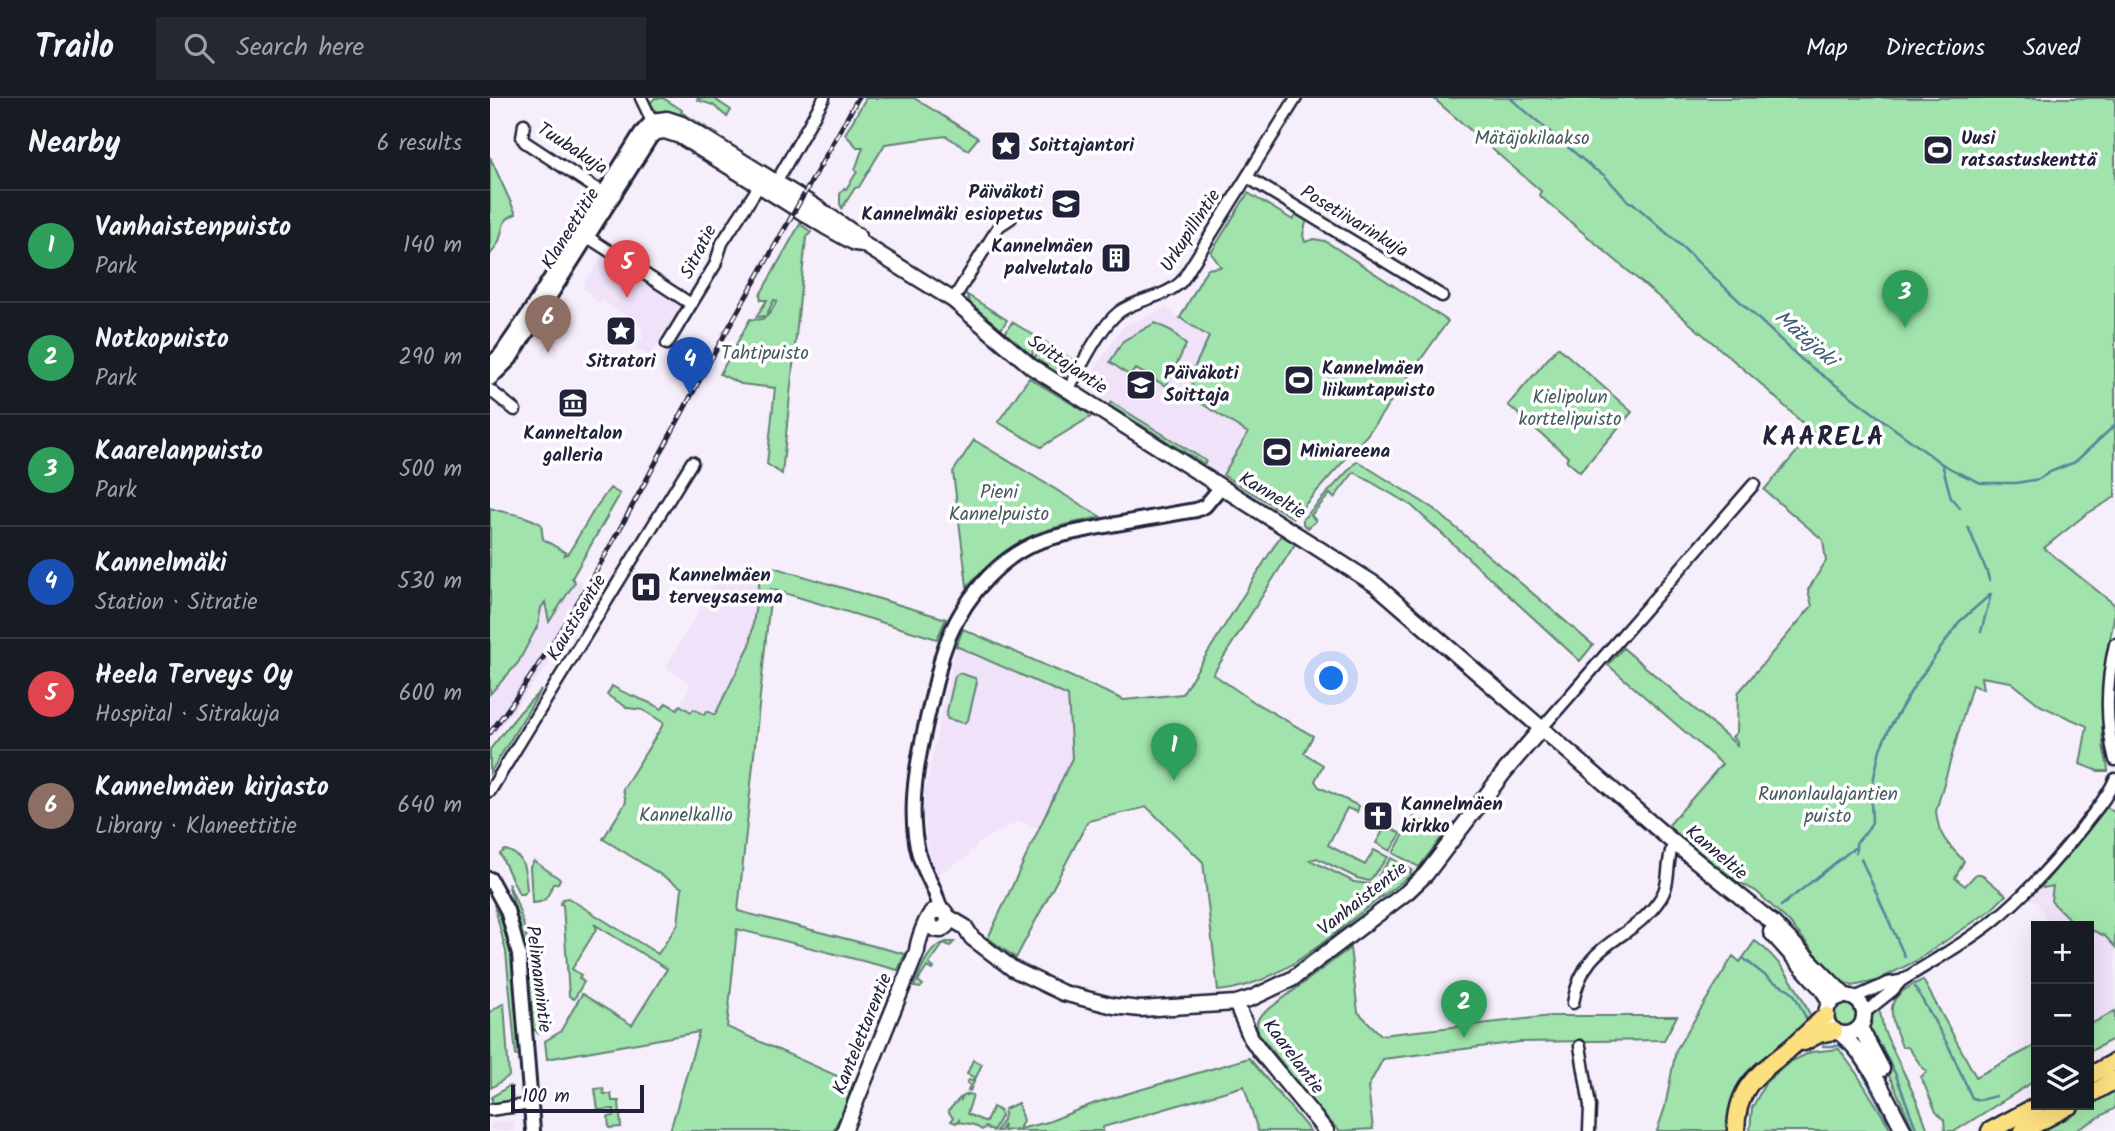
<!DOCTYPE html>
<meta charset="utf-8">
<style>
body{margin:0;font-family:Kalam,sans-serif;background:#242831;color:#f1f3f6}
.controls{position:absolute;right:21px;bottom:21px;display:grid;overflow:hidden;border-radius:0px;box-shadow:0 7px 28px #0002}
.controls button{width:63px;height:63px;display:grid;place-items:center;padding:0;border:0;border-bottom:2px solid #363941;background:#171b24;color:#f1f3f6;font:35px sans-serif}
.scale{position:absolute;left:21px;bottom:18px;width:133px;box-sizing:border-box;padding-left:7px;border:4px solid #22223b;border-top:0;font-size:19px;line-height:24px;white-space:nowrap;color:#22223b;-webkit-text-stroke:5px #fff;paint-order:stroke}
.you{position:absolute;left:842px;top:581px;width:24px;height:24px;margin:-18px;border:5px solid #fff;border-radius:50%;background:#1a73e8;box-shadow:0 0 0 10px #1a73e833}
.badge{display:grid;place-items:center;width:46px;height:46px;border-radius:50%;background:#ea580c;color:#fff;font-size:23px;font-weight:700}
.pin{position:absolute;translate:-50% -58px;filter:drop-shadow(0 2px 4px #0008)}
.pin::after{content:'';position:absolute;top:37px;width:24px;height:21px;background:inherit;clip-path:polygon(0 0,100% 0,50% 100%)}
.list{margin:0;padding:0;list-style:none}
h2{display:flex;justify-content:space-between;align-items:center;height:91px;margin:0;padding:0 28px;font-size:30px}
h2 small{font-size:23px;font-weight:400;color:#9ea1a6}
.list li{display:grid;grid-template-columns:46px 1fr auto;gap:21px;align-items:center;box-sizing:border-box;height:112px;padding:0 28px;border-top:2px solid #363941}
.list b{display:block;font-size:26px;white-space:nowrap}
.list p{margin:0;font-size:23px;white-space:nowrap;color:#9ea1a6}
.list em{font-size:23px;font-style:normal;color:#9ea1a6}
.icon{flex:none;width:38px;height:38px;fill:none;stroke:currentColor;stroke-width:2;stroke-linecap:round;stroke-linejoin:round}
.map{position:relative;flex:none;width:1625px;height:1033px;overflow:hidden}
header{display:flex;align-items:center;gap:42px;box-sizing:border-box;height:98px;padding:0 35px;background:#171b24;border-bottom:2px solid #363941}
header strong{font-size:33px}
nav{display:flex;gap:38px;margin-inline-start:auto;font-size:24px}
.search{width:490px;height:63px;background:#242831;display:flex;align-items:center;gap:18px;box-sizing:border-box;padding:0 24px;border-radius:0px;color:#9ea1a6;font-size:26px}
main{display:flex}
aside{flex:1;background:#171b24}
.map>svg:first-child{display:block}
</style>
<header>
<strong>Trailo</strong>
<div class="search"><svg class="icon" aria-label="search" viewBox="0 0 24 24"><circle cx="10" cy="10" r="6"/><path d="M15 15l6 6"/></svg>Search here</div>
<nav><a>Map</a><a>Directions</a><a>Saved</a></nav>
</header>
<main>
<aside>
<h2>Nearby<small>6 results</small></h2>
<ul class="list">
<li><span class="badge" style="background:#2e9e5b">1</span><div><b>Vanhaistenpuisto</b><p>Park</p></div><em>140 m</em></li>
<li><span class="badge" style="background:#2e9e5b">2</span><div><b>Notkopuisto</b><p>Park</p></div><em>290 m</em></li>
<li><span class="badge" style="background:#2e9e5b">3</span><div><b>Kaarelanpuisto</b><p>Park</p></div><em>500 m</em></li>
<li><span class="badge" style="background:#1a4fb4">4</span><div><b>Kannelmäki</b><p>Station · Sitratie</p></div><em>530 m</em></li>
<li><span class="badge" style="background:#e0444e">5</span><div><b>Heela Terveys Oy</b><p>Hospital · Sitrakuja</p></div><em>600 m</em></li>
<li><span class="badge" style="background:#8d6e63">6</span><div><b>Kannelmäen kirjasto</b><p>Library · Klaneettitie</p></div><em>640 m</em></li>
</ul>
</aside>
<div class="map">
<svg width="1625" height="1033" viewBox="0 0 1625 1033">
<rect width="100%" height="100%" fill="#f6eefb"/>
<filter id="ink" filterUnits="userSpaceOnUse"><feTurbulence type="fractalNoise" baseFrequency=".0143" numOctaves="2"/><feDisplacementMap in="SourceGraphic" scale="14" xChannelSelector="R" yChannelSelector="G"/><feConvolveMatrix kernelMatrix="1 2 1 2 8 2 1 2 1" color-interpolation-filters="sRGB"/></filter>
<g filter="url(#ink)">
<path fill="#f0e2f9" d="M113 156 192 206 160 258 146 250 153 239 150 226 113 203 106 204 100 195 92 190Z
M676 210 719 239 702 274 703 300 758 335 733 377 601 294 598 281 632 230 637 226Z
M233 471 269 485 260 547 225 618 214 617 201 614 190 607 201 587 176 569Z
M87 481 104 492 101 497 61 563 0 643V596L28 565 48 527 51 510 55 504 57 518 61 522Z
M466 548 578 598 582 660 549 730 528 723 486 746 487 749 478 754 480 757 446 777 438 750 434 711 435 694Z
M1563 788 1561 803 1586 828H1560L1547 804 1540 801 1551 789 1553 790Z
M1604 833 1615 838 1625 849V913L1601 925 1599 920V836Z
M24 1022 25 1033H0L1 1025Z"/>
<path fill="#a1e3ac" stroke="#628274" stroke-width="2" d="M165 0H173L192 12 191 14 229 37C212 36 169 23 160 5Z
M208 0H223L241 12 237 19 223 7 207 2Z
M376 0H424L488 40 478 52 456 38 395 46 369 89 365 90 352 110 350 106V96L354 90 356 91 367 74 365 72 373 49H367L355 36Z
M943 0H1625V399L1595 417 1554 450 1625 507C1625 525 1619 542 1616 560 1613 589 1610 624 1614 652 1615 659 1618 665 1618 673H1608L1590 666 1597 628 1551 608 1521 584 1491 579 1493 591 1482 587 1446 713C1449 740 1457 745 1474 763L1465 780 1475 788 1486 776H1491L1516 797 1501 812 1426 863 1386 883 1363 888 1351 883 1343 876 1298 823 1266 793 1250 785 1222 765 1178 728 1232 666 1118 567 1133 550 1247 647V644L1242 639 1247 634 1248 595 1322 508 1318 492 1336 463 1333 442 1274 392 1323 335 1270 285 1057 104 1049 97 1051 93Z
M0 59 26 116C11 122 14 128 10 140 9 146 3 152 0 157Z
M758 95 803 122 808 115 817 120 813 137 815 144 824 141 835 143 958 223 877 337 803 420 733 377 758 335 703 300 702 274 719 239 690 220 717 171 731 169 721 155Z
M310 126 321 134 316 140 292 376 277 366 285 290 251 286 230 276 260 221C276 224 280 216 287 203L284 202 276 218 266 219 277 202H271L270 197Z
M476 196 517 222 510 233 482 209Z
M522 224 545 238 542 259 514 237Z
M665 225 682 233 696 247 676 288 646 271 639 277 620 264 633 243Z
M549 240 581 261 573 275 568 276 545 261Z
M1068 249 1142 314 1090 374 1076 362 1078 359 1018 307Z
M539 280 602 318 551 349 508 324Z
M621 304 716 363 714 366 619 307Z
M484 342 611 419C545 432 525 439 477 488L463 374Z
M867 363 944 411 1103 547 1090 563 922 408 864 374 844 400 840 396 821 417 826 423 818 430 813 426V421Z
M120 390 130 396 82 480 85 484 59 524 55 504 51 510 48 527 28 565 0 596V410C20 417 32 415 51 426L53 441 76 455 75 457 78 456 104 412Z
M791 437 805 446 723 576 764 604 823 638 814 655 833 667 825 683 829 689 869 708 867 714 857 710 838 747 875 767 884 752 898 759 879 783 867 780 827 760 820 762 864 784 879 786 890 800C841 837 792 887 728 893L713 764 657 709 598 723 526 860 498 840 582 660 578 598 466 548 473 531 634 602 692 596Z
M283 469 456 521 447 541 281 491 248 813 415 856 408 872 247 831 237 929 363 985 354 1011 343 1033H180L209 934 57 961 55 943 70 934 92 896 142 927 177 871 104 826 107 830 82 871 91 877 89 880 94 884 84 901 79 898 73 807 70 806 73 801 78 800 168 856 188 826 192 790 113 741 136 704 133 691 174 625 153 612 138 610 117 597 122 588C140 599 155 601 172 611L176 605 187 611 190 607 201 614 204 611 214 617 217 613 225 617 260 547 269 485Z
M469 575 485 580 487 584 478 622 474 625 458 621 456 618 465 578Z
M51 592 0 675V651L30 614Z
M1617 709 1625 715V849L1615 838 1604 833 1599 836V828H1586L1561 803 1563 788 1553 790 1551 789Z
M924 719 954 736 929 769 903 755Z
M892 720 904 728 903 731 911 736 900 753 886 745 894 731 889 727Z
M15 752C36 757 35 773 37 792L34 796H29L12 760 10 756Z
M901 760 922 772 920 774 922 776 892 799 883 785Z
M44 763 70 781 68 785 63 786C58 797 57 805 42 805V802L40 769Z
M18 785C42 833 43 883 48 935L42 929 34 844Z
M4 806C30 851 27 907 31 958H26L16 854Z
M1265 843C1290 860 1313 897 1323 925 1278 956 1243 972 1239 1033H1167L1175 1009 1186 952 1243 858 1250 864Z
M456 844H464L460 848 454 845 439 866 444 870 443 872 437 869 428 883 433 887 430 890 424 889C431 872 437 850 456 844Z
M860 850 868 914 891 937 1061 918H1187L1174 942 1030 944 893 961 878 989 883 1031 849 1033 824 1006 770 937C766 929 765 924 771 917Z
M1433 882 1486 979 1546 947V982L1465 1033H1455L1454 1022 1446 1014 1431 979 1437 973 1432 969 1418 949H1412C1398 913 1393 899 1433 882Z
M1342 918a13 13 0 1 1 26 0a13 13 0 1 1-26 0Z
M14 905 19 978 1 990 0 914Z
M1387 909C1393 917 1391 926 1395 935 1410 968 1427 998 1438 1033H1424L1403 985 1381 946 1378 923 1382 914Z
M1625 913V940L1599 954V927Z
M1349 951 1367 976 1402 1033H1260L1262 1010 1276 984 1300 964 1321 954Z
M759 960 820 1033H768L754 988 613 1029V1033H523L527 1031 513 1033 514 1026 510 1033H506L513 1022 515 1011 528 1005 533 1023 529 1031 558 1024 605 1005Z
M483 962 492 966 480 993 478 992 480 987 477 985 479 982 482 983 484 979 477 976Z
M19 988 22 989 23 1005 2 1007V999Z
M113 990 114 996H121L122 1003H129L131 1029 119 1030 118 1019 124 1018V1011L108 1012 105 991Z
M1625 991V1010L1585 1033H1549Z
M478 996 483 997 477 1016 496 1024 503 1009 510 1013 511 1018 503 1033 495 1029 492 1032 484 1027 469 1024V1022L466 1025 461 1023 463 1020 458 1013 470 1000 471 1002 472 999Z"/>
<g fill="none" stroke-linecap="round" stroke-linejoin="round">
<path stroke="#58849c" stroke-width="2.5" d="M1020 0 1104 71 1114 77 1139 104 1143 105 1191 148 1312 262 1452 366 1467 374 1491 385H1526L1549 381 1560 374 1585 364 1625 327
M1452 366 1461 400 1470 410
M1478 429 1497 474 1499 482
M1491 534 1501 496
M1366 754V745L1377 733 1382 724 1381 703 1384 679 1390 651 1399 631 1423 590 1469 524 1501 496
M1371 761 1415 859
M1291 808 1364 750
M1253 860 1282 883 1300 892 1305 898 1318 924
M1425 889 1459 949 1482 1000 1490 1002 1506 998
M1333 948H1350L1363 957 1398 1023
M1391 948 1405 975 1427 1033"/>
<g stroke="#22223b" stroke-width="15">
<path id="minor" d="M151 0 164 27
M34 26 32 40 35 44 105 90 121 96
M757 79 952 198
M284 88 334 0
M93 136 201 206
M463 202 509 128 521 120
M177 246 225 167 232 145 271 85
M0 292 25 312
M578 292C591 269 609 230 629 214 648 200 674 201 692 183L806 0
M1625 546C1616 585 1615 624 1625 662
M1051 631 1264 386
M0 693 202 364
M1364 900 1398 885 1410 883
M1083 905C1094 840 1140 846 1170 801 1182 784 1175 762 1184 745
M1374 915 1403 892 1411 883C1441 864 1474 846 1502 824 1536 797 1565 764 1592 730 1603 715 1618 699 1625 681
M1090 948 1100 1008 1099 1033
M0 1012 42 1006"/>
</g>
<g stroke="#22223b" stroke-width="18">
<path id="tertiary" d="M0 267 11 256 37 218 151 35 162 23
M0 281 20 261 160 40 167 34
M0 781 17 812 29 856 43 1033
M452 812C448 806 447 799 444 792 439 780 433 770 429 757 412 698 439 617 452 558 466 512 500 465 546 445 568 436 592 433 615 428 645 423 675 417 706 412L715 408 730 390"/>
</g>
<g stroke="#22223b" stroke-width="19">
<path id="secondary" d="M162 23 177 21 192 26 329 111 368 138
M167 34 175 33 190 38 336 129 365 145 373 146 463 202 542 269 886 487 1177 739 1283 825 1355 898
M438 824 444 831 451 832 457 827 458 819
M1281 834 1332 891 1341 905
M1336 917a19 19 0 1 1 38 0a19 19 0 1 1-38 0Z
M746 905 761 940 770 953 836 1033
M1370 929 1392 971
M1351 936C1382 962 1395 999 1414 1033
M354 1033 427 853C428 842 436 820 443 813H454L458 819 475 829 482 840 523 871 573 895 624 908 650 911 746 905 762 900 802 881 917 794 936 776 1015 673 1051 631"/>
</g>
<g stroke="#22223b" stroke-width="21">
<path id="trunk" d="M1314 944 1329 936 1344 933
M1599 978 1625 964
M1599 997 1625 982
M1246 1033C1247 983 1272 975 1304 947 1315 937 1326 927 1336 917
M1500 1033 1548 1007
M1533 1033 1581 1007"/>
</g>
<use href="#minor" stroke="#fff" stroke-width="10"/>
<use href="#tertiary" stroke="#fff" stroke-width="12"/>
<use href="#secondary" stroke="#fff" stroke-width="14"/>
<use href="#trunk" stroke="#fce080" stroke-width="16"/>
<g stroke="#22223b" stroke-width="5">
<path id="rail" d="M0 635C83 527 145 403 209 283 261 188 316 95 368 0"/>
</g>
<use href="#rail" stroke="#fff" stroke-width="2.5" stroke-dasharray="8" stroke-linecap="butt"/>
</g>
</g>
<defs>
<g id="sight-square" transform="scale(1.575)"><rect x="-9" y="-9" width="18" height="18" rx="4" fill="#22223b" stroke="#fff"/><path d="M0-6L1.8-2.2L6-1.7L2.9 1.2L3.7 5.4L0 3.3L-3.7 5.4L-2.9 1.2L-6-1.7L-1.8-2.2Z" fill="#fff"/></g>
<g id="stadium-square" transform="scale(1.575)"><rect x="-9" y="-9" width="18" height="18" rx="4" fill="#22223b" stroke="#fff"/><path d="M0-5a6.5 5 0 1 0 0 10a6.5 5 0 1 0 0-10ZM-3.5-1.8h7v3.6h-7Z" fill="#fff"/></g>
<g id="school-square" transform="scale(1.575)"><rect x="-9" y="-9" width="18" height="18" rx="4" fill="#22223b" stroke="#fff"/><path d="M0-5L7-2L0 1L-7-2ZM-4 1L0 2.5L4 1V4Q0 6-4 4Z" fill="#fff"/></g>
<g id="building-square" transform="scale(1.575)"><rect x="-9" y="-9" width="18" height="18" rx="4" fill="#22223b" stroke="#fff"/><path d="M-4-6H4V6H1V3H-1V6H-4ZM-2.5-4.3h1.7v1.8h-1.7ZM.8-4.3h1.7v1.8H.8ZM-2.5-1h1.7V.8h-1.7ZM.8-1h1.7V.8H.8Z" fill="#fff"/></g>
<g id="museum-square" transform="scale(1.575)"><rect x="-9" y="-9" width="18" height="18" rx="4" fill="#22223b" stroke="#fff"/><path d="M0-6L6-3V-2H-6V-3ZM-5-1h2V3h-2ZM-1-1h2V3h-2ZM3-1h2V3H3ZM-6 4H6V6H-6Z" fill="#fff"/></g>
<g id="hospital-square" transform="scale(1.575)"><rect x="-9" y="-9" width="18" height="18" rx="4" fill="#22223b" stroke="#fff"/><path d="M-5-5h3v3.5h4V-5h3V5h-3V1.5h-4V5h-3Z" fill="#fff"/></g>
<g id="church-square" transform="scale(1.575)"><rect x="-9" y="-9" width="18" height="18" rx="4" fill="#22223b" stroke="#fff"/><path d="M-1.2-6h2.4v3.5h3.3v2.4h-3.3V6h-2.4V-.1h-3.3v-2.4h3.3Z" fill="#fff"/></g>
</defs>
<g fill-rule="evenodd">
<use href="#sight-square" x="516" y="48"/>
<use href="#stadium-square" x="1448" y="52"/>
<use href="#school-square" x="576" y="106"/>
<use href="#building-square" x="626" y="160"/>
<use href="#sight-square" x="131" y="233"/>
<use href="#stadium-square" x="809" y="282"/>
<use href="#school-square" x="651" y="287"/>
<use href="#museum-square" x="83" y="305"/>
<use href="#stadium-square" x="787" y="354"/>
<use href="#hospital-square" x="156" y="489"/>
<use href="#church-square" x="888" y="718"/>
</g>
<g text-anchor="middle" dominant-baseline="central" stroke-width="7" stroke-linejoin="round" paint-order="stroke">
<g font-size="19" fill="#485c5d" stroke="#fff">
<text x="1042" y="41">Mätäjokilaakso</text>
<text x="275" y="256">Tahtipuisto</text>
<text x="1080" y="300">Kielipolun<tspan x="1080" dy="22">korttelipuisto</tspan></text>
<text x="509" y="395">Pieni<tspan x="509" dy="22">Kannelpuisto</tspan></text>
<text x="1338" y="697">Runonlaulajantien<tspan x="1338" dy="22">puisto</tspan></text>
<text x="196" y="718">Kannelkallio</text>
</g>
<g font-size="19" font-weight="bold" fill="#22223b" stroke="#fff" text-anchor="start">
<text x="1471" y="41">Uusi<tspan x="1471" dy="22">ratsastuskenttä</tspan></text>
<text x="539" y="48">Soittajantori</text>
<text x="553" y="95" text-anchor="end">Päiväkoti<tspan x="553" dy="22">Kannelmäki esiopetus</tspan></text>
<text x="603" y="149" text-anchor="end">Kannelmäen<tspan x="603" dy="22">palvelutalo</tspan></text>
<text x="131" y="264" text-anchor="middle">Sitratori</text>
<text x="832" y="271">Kannelmäen<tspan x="832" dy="22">liikuntapuisto</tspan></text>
<text x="674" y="276">Päiväkoti<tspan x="674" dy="22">Soittaja</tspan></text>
<text x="83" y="336" text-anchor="middle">Kanneltalon<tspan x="83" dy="22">galleria</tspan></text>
<text x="810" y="354">Miniareena</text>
<text x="179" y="478">Kannelmäen<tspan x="179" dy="22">terveysasema</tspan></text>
<text x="911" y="707">Kannelmäen<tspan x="911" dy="22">kirkko</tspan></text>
</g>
<g font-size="19" fill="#22223b" stroke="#fff">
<text transform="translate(82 51) rotate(33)">Tuubakuja</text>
<text transform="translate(864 124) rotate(31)">Posetiivarinkuja</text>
<text transform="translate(81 131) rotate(-58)">Klaneettitie</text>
<text transform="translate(701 133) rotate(-57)">Urkupillintie</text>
<text transform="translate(209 154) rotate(-63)">Sitratie</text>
<text transform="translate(577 267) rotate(34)">Soittajantie</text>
<text transform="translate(782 398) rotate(31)">Kanneltie</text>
<text transform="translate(87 520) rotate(-59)">Kaustisentie</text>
<text transform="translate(1226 755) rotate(40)">Kanneltie</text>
<text transform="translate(873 801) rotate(-38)">Vanhaistentie</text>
<text transform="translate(48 881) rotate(83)">Pelimannintie</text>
<text transform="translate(373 936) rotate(-68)">Kantelettarentie</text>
<text transform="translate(803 959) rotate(53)">Kaarelantie</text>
</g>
<g font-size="21" font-style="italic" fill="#425b73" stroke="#fff">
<text transform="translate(1315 241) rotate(41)">Mätäjoki</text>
</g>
<g font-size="26" font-weight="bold" letter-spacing="2" fill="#22223b" stroke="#fff">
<text x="1334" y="340">KAARELA</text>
</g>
</g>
</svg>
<div class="controls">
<button>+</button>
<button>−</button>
<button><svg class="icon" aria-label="layers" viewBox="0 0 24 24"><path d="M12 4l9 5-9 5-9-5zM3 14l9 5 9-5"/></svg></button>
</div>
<div class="scale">100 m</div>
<div class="you"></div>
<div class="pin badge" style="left:684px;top:683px;background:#2e9e5b">1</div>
<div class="pin badge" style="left:974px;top:940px;background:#2e9e5b">2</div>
<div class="pin badge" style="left:1415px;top:230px;background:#2e9e5b">3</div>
<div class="pin badge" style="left:200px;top:297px;background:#1a4fb4">4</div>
<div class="pin badge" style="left:137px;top:200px;background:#e0444e">5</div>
<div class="pin badge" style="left:58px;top:255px;background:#8d6e63">6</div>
</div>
</main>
